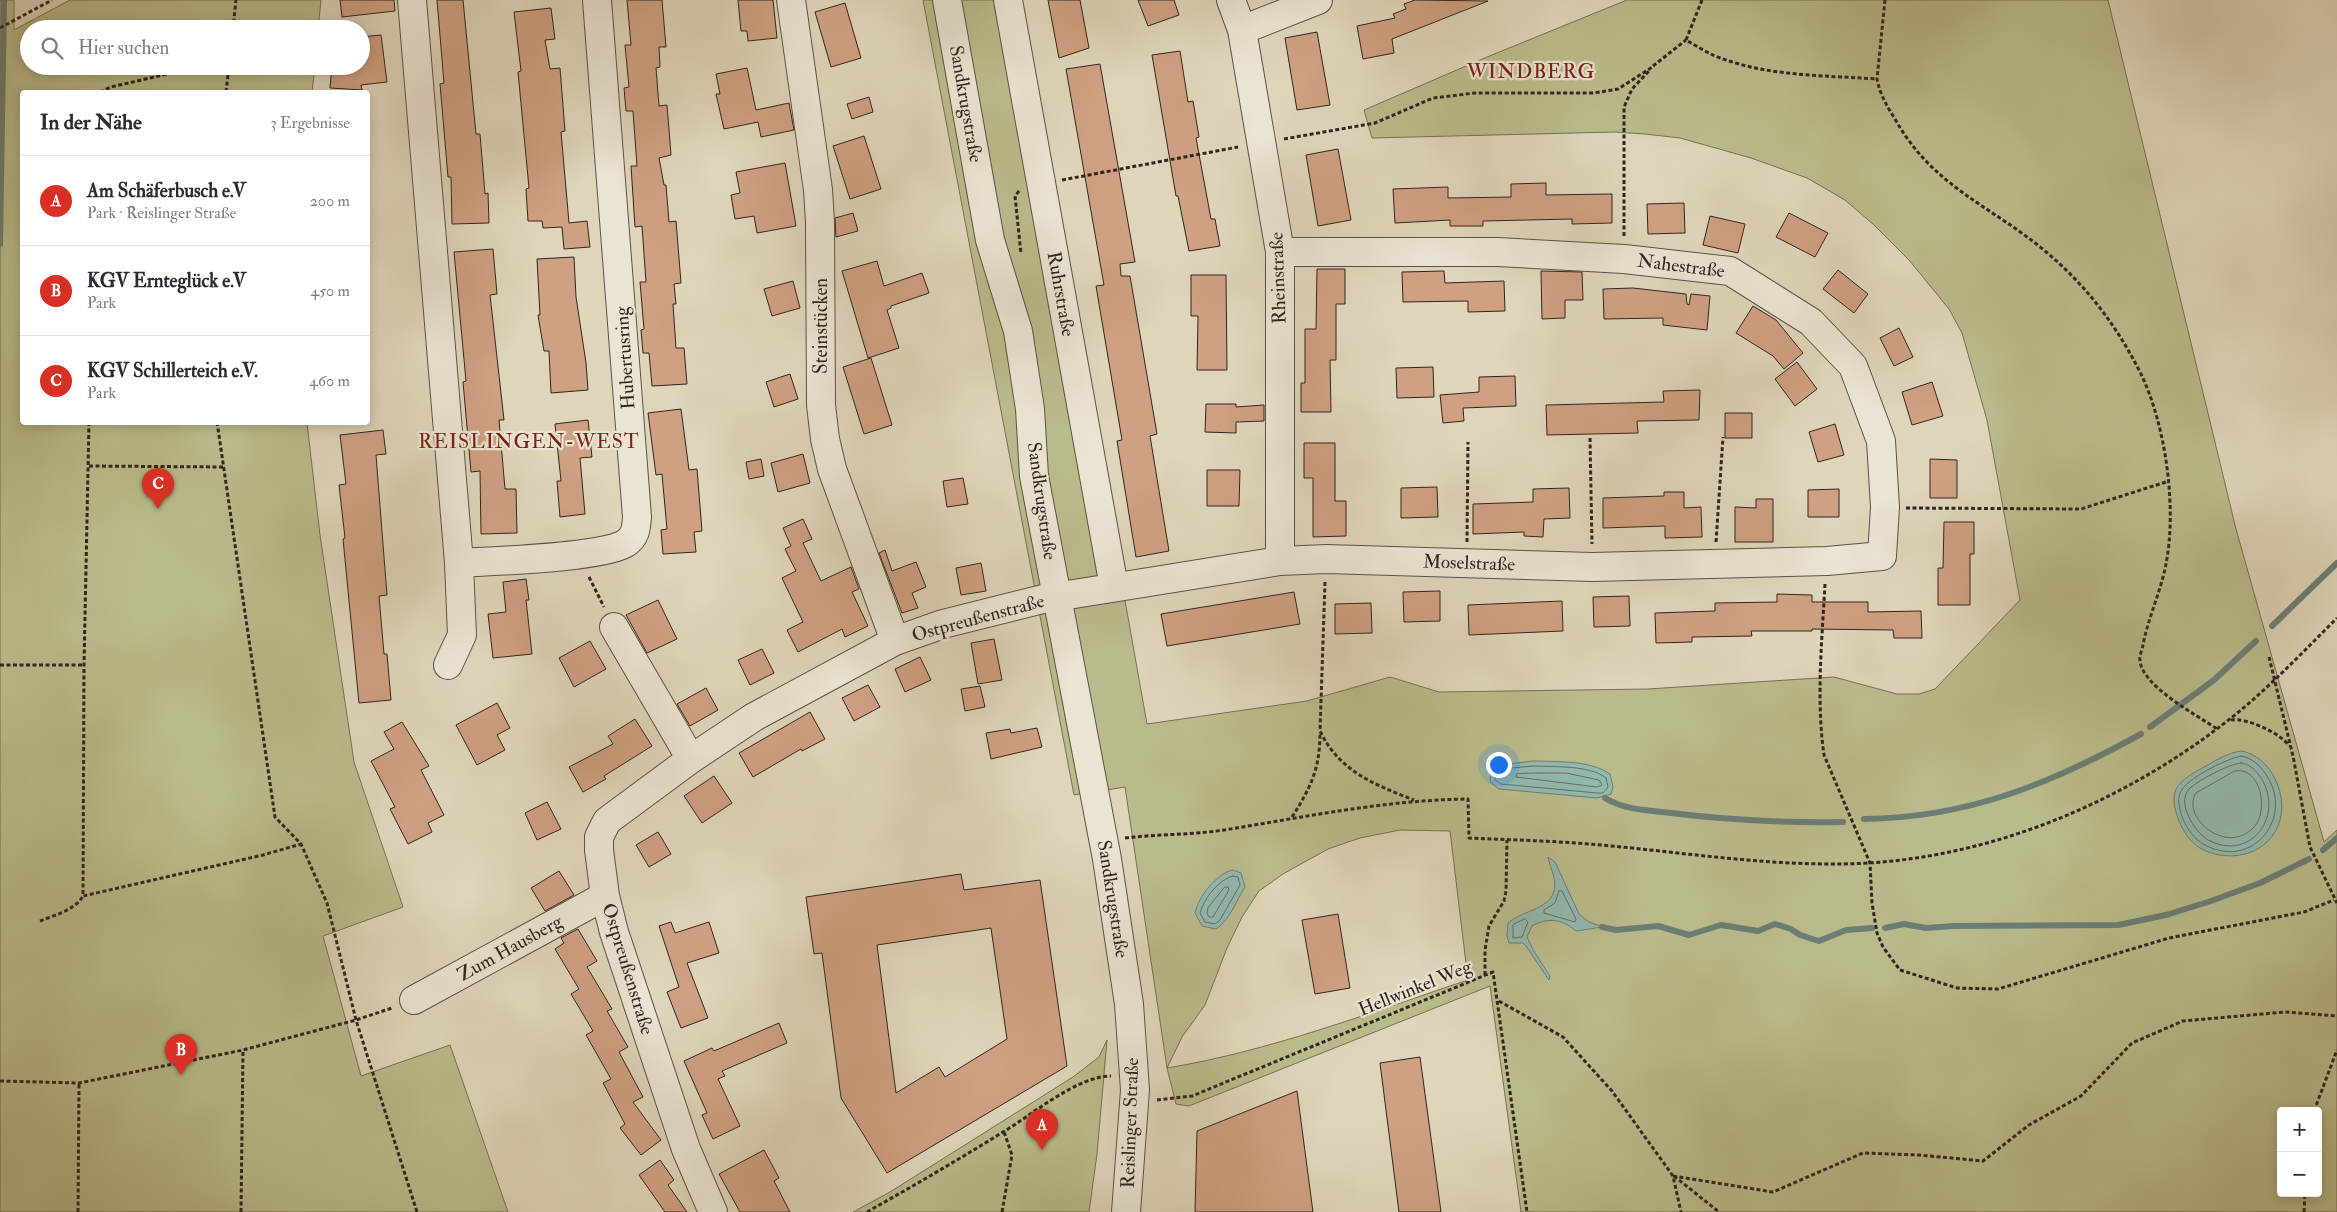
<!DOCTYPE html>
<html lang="de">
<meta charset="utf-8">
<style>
body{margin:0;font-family:"IM FELL Double Pica",serif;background:#f2f2f3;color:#2b2b33}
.controls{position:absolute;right:15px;bottom:15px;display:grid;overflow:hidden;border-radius:5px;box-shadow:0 2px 12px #0003}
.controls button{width:45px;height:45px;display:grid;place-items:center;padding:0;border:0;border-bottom:1px solid #e1e1e2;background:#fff;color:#2b2b33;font:25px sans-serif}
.you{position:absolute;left:1498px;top:764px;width:18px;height:18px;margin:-12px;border:4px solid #fff;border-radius:50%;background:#1a73e8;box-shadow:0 0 0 8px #1a73e833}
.badge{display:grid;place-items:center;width:32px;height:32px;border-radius:50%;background:#d93025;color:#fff;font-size:16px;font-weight:700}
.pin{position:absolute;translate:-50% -41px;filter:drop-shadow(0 1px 2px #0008)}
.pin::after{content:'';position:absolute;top:26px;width:18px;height:15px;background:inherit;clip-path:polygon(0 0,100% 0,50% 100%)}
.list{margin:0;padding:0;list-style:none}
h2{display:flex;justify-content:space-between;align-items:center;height:65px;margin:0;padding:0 20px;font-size:21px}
h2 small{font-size:16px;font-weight:400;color:#7c7c81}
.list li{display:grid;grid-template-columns:32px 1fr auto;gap:15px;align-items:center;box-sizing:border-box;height:90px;padding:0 20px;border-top:1px solid #e1e1e2}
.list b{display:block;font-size:19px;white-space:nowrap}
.list p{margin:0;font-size:16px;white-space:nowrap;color:#7c7c81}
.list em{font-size:16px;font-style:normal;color:#7c7c81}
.icon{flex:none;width:28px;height:28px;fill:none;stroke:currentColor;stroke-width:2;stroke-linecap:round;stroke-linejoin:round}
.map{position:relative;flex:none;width:2337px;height:1212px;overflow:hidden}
.search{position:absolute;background:#fff;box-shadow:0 2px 12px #0003;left:20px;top:20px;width:350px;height:55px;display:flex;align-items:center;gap:12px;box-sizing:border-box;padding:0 18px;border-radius:28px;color:#7c7c81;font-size:19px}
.panel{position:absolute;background:#fff;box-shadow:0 2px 12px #0003;left:20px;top:90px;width:350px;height:335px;border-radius:5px}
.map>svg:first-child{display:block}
</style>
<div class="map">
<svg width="2337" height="1212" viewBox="0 0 2337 1212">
<rect width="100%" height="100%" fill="#dfd5bb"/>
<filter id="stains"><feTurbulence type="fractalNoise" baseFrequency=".004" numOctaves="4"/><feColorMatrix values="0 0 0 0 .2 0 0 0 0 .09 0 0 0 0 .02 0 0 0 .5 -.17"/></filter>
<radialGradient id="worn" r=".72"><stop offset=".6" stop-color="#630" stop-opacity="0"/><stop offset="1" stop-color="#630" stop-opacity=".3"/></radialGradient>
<path fill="#babb8b" stroke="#767056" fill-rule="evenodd" d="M0 0H14V30L70 0H321L318 29H29V66H315L312 92H22V422L307 423 320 535 354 762 403 907 323 936 361 1076 450 1045 508 1212H0Z
M923 0H1018L1147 724 1307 701 1390 677 1439 692 1648 689 1834 677 1897 694H1919L1935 689 2020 600 1987 420 1962 333 1949 309 1909 260 1874 225 1845 200 1807 178 1751 158 1680 138 1645 134 1615 132 1372 138 1364 110 1487 57 1627 0H2108L2236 529 2324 842 2337 830V1212H1521L1490 986 1189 1106 1176 1104 1167 1068 1125 787 1074 795ZM1400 830 1450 831 1468 980C1369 1013 1270 1051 1167 1068L1182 1037 1205 1005 1227 948 1242 917 1259 891 1283 874 1328 849 1360 838ZM2281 1111H2318V1193H2281Z
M1107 1040 1097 1154 1089 1212H853L890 1192 1073 1077 1099 1057Z"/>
<path fill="#93b9af" stroke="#6c7e76" d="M2241 751C2272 756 2290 798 2278 826 2265 857 2226 863 2200 848 2191 843 2183 831 2179 821 2166 788 2179 781 2206 766 2218 759 2228 753 2241 751Z
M1533 761C1558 762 1590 760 1610 774L1613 787 1611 794 1597 798 1499 789 1490 782 1491 771 1501 765Z
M1548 857 1555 862 1579 914 1589 922 1602 927 1576 931C1562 919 1548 917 1532 926L1527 937 1533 950 1550 976 1549 980 1526 946 1523 943H1509L1507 936 1508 923C1527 907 1560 910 1554 877 1552 870 1549 863 1548 857Z
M1233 870 1241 873 1245 887C1236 901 1230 920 1216 929L1202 926 1195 913C1199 896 1216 874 1233 870Z"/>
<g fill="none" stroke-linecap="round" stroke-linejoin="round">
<path stroke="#626f68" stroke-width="1" d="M2241 756C2252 758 2258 764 2265 773 2296 816 2253 871 2205 845 2195 840 2187 829 2183 819 2180 810 2177 802 2180 793 2185 779 2226 759 2241 756Z
M2241 763C2249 764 2254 769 2259 775 2287 814 2251 863 2208 840 2195 832 2175 802 2190 788 2199 780 2229 764 2241 763Z
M1534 766C1554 767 1590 765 1606 778L1608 787 1603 793H1597L1501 784 1495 780 1496 773 1503 769Z
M2235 771C2261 766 2269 811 2254 827 2226 857 2180 816 2196 793Z
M1534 773H1566L1599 780 1602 785 1597 787 1516 777 1517 774Z
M1233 876 1238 877 1240 885 1220 920 1215 924 1205 922 1200 913C1203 900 1219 879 1233 876Z
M1225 887H1228L1229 890 1213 917H1209L1207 913 1208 908Z
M1562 891 1576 919 1575 922 1544 913V910L1555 903 1559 891Z
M1525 919 1528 922 1522 937 1513 938V925Z"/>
<path stroke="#6c7e76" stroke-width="6" d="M0 244 4 0
M2272 626 2337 563
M2150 727 2214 680 2256 641
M1605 798C1624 810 1648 810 1671 813 1728 820 1785 823 1843 822
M1864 819C1968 818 2052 783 2141 734
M2323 850 2337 838
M1602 927 1616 930 1658 926 1689 935 1721 925 1758 931 1775 924 1791 929 1800 935 1819 941 1846 930 1872 928
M1885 928 1904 924 1926 928 1954 926 2118 925 2166 915 2211 901 2260 883 2309 859"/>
</g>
<path fill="#cfa081" stroke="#312520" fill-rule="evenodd" d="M340 0H394L395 11 342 17Z
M437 0H463L476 134H480L485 194 488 193 489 223 452 224 451 177H448L440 84 444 83Z
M627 0H662L666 47H659L660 67 656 68 659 106 667 105 671 155 659 158 664 185H666L669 222 676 221 681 283 674 284 676 304H673L676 348H684L687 384 652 386 649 353H643L641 330 644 329 640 282H646L642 226 635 227 631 166H637L633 111H626L624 88 629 87 625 45H631Z
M738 0H773L777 38 748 41 747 31H741Z
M1048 0H1080L1089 48 1059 58Z
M1138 0H1174L1179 15 1148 26Z
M1415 0 1488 1 1392 39 1394 53 1363 59 1357 26 1395 18 1393 14 1406 9 1404 4Z
M845 3 861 58 831 67 815 12Z
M551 8 555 39 545 40 550 69 560 68 565 131 561 132 569 223 587 221 590 247 564 249 562 227 543 228 542 221H528L526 189 529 188 518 72 521 71 514 12Z
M1317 32 1330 105 1297 110 1285 38Z
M381 35 387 82 361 85 362 90 330 88 332 66H361V37Z
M1180 51 1188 102 1193 101 1199 137 1196 138 1211 219H1215L1220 246 1189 251 1178 196H1176L1152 55Z
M1100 64 1135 262 1120 264 1121 276H1130L1157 434 1150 436 1169 551 1136 557 1117 441 1122 440 1096 286 1104 285 1066 69Z
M747 68 756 110 789 103 794 130 761 137 758 122 724 129 716 94H720L716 74Z
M869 97 873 112 852 119 847 104Z
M864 136 881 189 850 199 833 146Z
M1338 149 1351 220 1318 226 1306 155Z
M785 163 796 226 757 233 754 216 735 219 731 195 740 193 736 172Z
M1546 183V195L1612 194V223L1572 224V219L1483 221V226H1450V220L1395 223 1393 189 1448 187V198L1511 197V184Z
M1684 203 1685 233 1648 234 1647 204Z
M853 213 858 231 836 237 835 218Z
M1789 213 1828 233 1815 257 1776 237Z
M1710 216 1745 224 1738 253 1703 245Z
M493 249 497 294 490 295 504 420H499L505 489H516L517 533 481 534 480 471 471 472 463 382 466 381 454 252Z
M574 257 576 297 586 363 588 390 551 393 549 351H544L538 315H540L537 259Z
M877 261 884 286 922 273 929 293 891 306V308L887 310 899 348 868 358 842 271Z
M1317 269H1345V304H1336V360H1330L1331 412H1301V383H1305V329H1316Z
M1838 270 1868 294 1854 313 1823 289Z
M1444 271 1445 283 1504 281 1505 311 1468 312V301L1403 302 1402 272Z
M1541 271 1582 272 1583 300H1565V318L1542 319Z
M1191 275H1226L1227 370H1197L1198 316H1191Z
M793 281 800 308 772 316 764 289Z
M1633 288 1686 294 1687 304 1689 305 1691 294 1710 296 1707 330 1663 325V318L1604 319 1603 289Z
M1753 306 1776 320 1803 353 1784 369 1773 356 1736 333Z
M1899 328 1913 357 1894 366 1880 338Z
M871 358 892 425 864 434 843 367Z
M1797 362 1817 389 1795 406 1775 379Z
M1433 367 1434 397 1397 398 1396 368Z
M790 374 798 399 774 407 766 382Z
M1515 376 1516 406 1463 408 1464 421 1443 423 1440 395 1479 392V377Z
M1932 382 1943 416 1912 425 1902 392Z
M1700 390 1699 420 1637 421 1638 433 1547 435 1546 405 1664 402 1663 391Z
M1206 404H1236V407L1264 405V421L1236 422V433L1205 432Z
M681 409 689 470 697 469 702 531 694 532 696 552 663 554 661 530 667 529 662 474 656 475 648 413Z
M1725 413H1752V438H1725Z
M588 420 592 457 580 458 585 514 560 517 557 481H561L555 424Z
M1835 424 1844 455 1818 462 1809 432Z
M383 430 386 454 376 455 387 595 379 596 384 654H387L391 700 359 703 343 539 345 538 339 485 346 484 340 435Z
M1304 443H1335V501H1346V536L1313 537V478H1304Z
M803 454 810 483 778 492 771 463Z
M761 459 764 476 749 479 746 462Z
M1930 459 1957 460V498H1930Z
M1207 470H1240L1239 506H1207Z
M963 478 968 504 947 507 943 481Z
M1437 487 1438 517 1401 518V488Z
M1569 488 1570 518 1544 519 1543 537 1524 536V532L1473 534V504L1533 502V489Z
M1839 489V517H1808V490Z
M1664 492H1684V508L1701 507 1702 537 1665 538V526L1603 528V498L1664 496Z
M1756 499H1773V542H1735V507L1756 508Z
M803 519 812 539 803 543 821 581 851 567 859 589 852 592 868 626 845 637 842 629 798 652 787 630 803 622 782 578 796 571 785 549 791 546 783 528Z
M1944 522H1974V554H1970V605H1938V568H1943Z
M885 550 892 571 916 562 926 587 912 593 918 608 902 613 879 553Z
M981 563 986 591 961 595 956 568Z
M526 579 529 600H526L532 654 493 658 488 614 506 612 503 582Z
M1440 591V621L1404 622 1403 592Z
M1294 592 1300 624 1167 646 1161 614Z
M1777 594 1812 595V602H1868V612L1921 611 1922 638H1894L1893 630 1812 629V631H1751L1752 636 1692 637V642L1656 643 1655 613 1715 611V603L1777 602Z
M1629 596 1630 626 1594 627 1593 597Z
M658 600 677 639 647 653 626 615Z
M1562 601 1563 631 1469 635 1468 605Z
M1371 603 1372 633 1335 634V604Z
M994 639 1002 680 978 684 971 643Z
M590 641 606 669 574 687 559 658Z
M762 649 774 673 750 685 738 660Z
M920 657 931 680 905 692 895 669Z
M868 685 880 707 854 721 842 698Z
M980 686 985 707 965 711 961 689Z
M706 688 718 710 690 726 677 704Z
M497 703 510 728 497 735 505 750 477 765 456 725Z
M810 712 825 739 802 751 801 749 753 777 739 753Z
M635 719 652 746 604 776 606 779 583 792 569 767 613 744 608 736Z
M402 722 429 766 421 770 444 815 428 823 432 832 408 844 390 809 395 807 371 761 394 749 384 732Z
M1037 728 1042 747 991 759 986 733 1010 729 1011 733Z
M714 776 732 803 702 823 684 796Z
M547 802 561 829 537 840 525 813Z
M658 832 671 854 649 867 636 845Z
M559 871 574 895 545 911 531 888Z
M961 874 964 890 1040 880 1067 1066 887 1173 841 1098 822 953 814 954 806 897ZM991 928 1007 1039 945 1077 939 1067 896 1093 877 945Z
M1338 914 1350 988 1315 994 1302 920Z
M671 922 675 933 709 922 719 953 687 963 708 1018 681 1028 667 992 679 987 659 926Z
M578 929 597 961 587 967 612 1009 607 1011 628 1047 619 1052 643 1097 633 1102 661 1140 641 1155 620 1128 625 1124 603 1083 611 1079 586 1035 593 1031 571 994 579 989 555 949 564 943 561 938Z
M779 1023 787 1043 722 1071 725 1076 718 1079 740 1126 713 1139 702 1115 707 1113 684 1061 712 1048 714 1051Z
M1420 1057 1441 1212H1399L1380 1063Z
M1297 1091 1313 1212H1195L1197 1131Z
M764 1150 779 1178 774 1181 790 1212H740L719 1174Z
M660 1160 674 1180 668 1185 687 1212H665L639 1175Z"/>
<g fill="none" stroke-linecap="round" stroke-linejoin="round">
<g stroke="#5c5147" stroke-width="30">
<path id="minor" d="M412 0 459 563C493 561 602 558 626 543 636 536 636 528 637 517L597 0
M791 0 818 190 820 222 821 405 825 439 832 469 895 641
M947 0 990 240 1018 331 1030 409 1034 476 1107 859 1129 1004 1135 1090 1126 1212
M1008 0 1114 587
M1231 0 1242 30 1280 252V561
M1242 30 1318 0
M614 627 691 759
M448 665 462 635 459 563
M414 1000 605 896
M713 1212 686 1149 614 932 605 896 599 850V837L607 821 691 759 754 717 895 641 943 624 1043 599 1280 561 1326 559 1592 567 1827 561 1882 556 1885 507 1881 441 1853 366 1811 322 1730 271 1624 259 1498 252H1280"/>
</g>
<path stroke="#312520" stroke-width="3" stroke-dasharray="4 2.5" stroke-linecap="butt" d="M1702 0 1686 40C1695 45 1704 51 1713 55 1765 77 1823 75 1877 79
M1885 0 1877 79C1880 95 1887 106 1895 119 1933 187 1990 205 2045 251 2087 286 2117 326 2141 374 2166 426 2177 508 2166 564 2161 591 2148 618 2143 645 2142 650 2139 657 2140 661 2143 687 2197 715 2217 729
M0 28 52 0
M233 29 236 0
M1653 66 1686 40
M100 92 111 87 202 66
M226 92 229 66
M1284 139 1375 123 1433 98 1475 93H1594L1618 89 1654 66
M1062 180 1238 147
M1019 191 1015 196 1021 254
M1624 236V107L1632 89 1649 71
M89 422 84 665 83 896 263 855 301 844
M217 422 275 817 301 844 327 903 356 1020 417 1212
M1590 438 1592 544
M89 466 223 467
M1906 508 2081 509 2169 481
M1467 542 1468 442
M1716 542 1723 437
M589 577 604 607
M1325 582 1320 731C1339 771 1375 785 1414 800
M1825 584C1822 641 1816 699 1824 755L1870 863 1872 903 1877 933 1883 947 1900 970 1957 988 1998 989 2169 938 2304 912 2334 900
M2269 657 2293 756 2310 847 2337 903
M0 665H84
M2231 720C2245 717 2281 733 2289 746
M1292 817C1311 787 1320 769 1320 732
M1125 838C1158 834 1191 835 1224 830 1305 817 1385 800 1468 799L1469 838C1513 840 1557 841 1601 845 1678 852 1755 864 1832 864 1974 865 2115 808 2226 722 2266 691 2301 654 2337 618
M40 921C55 915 75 910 83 896
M1485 975V950L1489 926 1504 901 1506 891 1507 840
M1499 1001 1563 1037 1612 1091 1673 1176 1681 1212
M0 1081 79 1083 243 1050 356 1020 392 1008
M1157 1100 1192 1096 1493 972 1527 1212
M2314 1111 2337 1050
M1673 1176 1773 1192 1863 1153 1919 1155 1983 1161 2029 1125 2081 1096 2132 1043 2183 1021 2285 1012 2337 1016
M1674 1176 1719 1212
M78 1212 79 1083
M241 1212 243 1050
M867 1212C913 1186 958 1160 1003 1132 1032 1115 1077 1076 1111 1076
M1002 1212 1012 1155 1004 1132
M2304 1212 2305 1193"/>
<use href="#minor" stroke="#eae4d3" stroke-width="28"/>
</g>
<g text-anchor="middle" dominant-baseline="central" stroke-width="4.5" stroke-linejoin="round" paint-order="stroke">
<g font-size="19" fill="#312520" stroke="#eae4d3">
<text transform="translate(966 104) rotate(80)">Sandkrugstraße</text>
<text transform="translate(1681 266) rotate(7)">Nahestraße</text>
<text transform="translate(1278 278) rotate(-92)">Rheinstraße</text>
<text transform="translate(1061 294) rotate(80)">Ruhrstraße</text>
<text transform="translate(821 326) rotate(-90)">Steinstücken</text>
<text transform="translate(625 358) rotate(-94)">Hubertusring</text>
<text transform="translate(1042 501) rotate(82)">Sandkrugstraße</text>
<text transform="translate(1469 563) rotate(2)">Moselstraße</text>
<text transform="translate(978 618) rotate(-15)">Ostpreußenstraße</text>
<text transform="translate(1113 899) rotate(81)">Sandkrugstraße</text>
<text transform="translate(510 948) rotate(-29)">Zum Hausberg</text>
<text transform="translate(628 969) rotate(73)">Ostpreußenstraße</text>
<text transform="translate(1415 988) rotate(-22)">Hellwinkel Weg</text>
<text transform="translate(1130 1123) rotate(-88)">Reislinger Straße</text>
</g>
<g font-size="20" letter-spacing="1" fill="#7a1f14" stroke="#eae4d3">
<text x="1531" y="71">WINDBERG</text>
<text x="529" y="441">REISLINGEN-WEST</text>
</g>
</g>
<rect width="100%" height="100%" filter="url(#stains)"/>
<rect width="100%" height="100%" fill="url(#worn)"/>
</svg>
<div class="controls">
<button>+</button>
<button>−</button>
</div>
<div class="you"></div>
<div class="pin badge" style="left:1042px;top:1150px">A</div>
<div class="pin badge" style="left:181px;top:1075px">B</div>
<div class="pin badge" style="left:158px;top:509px">C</div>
<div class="search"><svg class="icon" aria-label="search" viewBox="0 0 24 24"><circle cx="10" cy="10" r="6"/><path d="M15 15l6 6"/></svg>Hier suchen</div>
<section class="panel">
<h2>In der Nähe<small>3 Ergebnisse</small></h2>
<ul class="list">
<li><span class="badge">A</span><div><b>Am Schäferbusch e.V</b><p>Park · Reislinger Straße</p></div><em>200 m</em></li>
<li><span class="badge">B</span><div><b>KGV Ernteglück e.V</b><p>Park</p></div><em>450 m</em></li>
<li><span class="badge">C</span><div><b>KGV Schillerteich e.V.</b><p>Park</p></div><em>460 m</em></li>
</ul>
</section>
</div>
